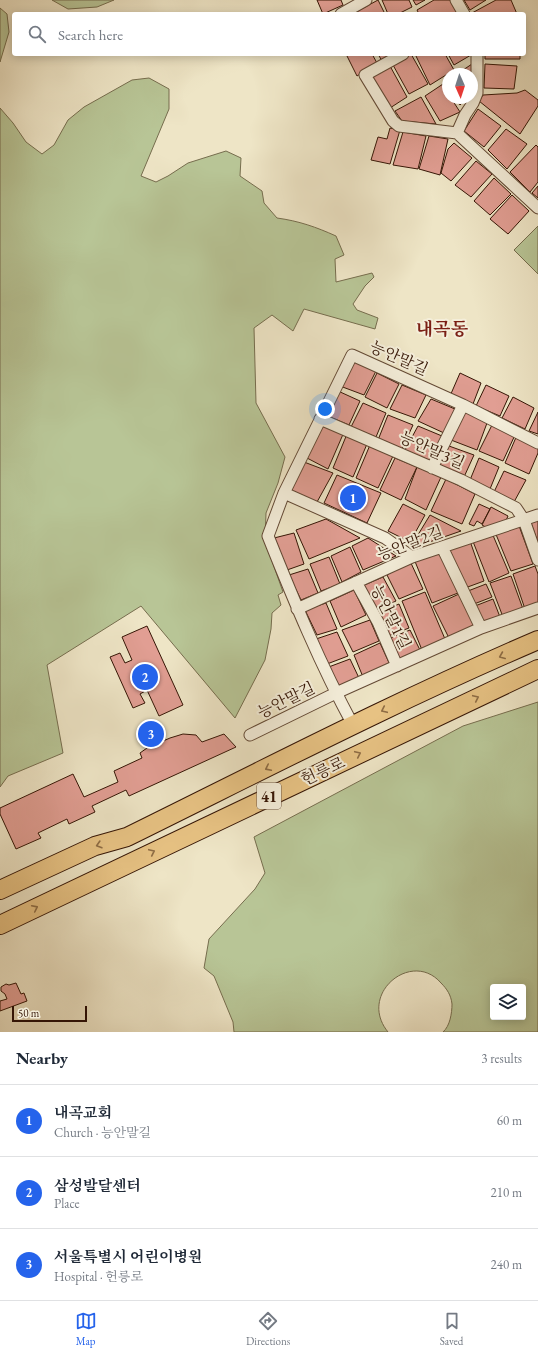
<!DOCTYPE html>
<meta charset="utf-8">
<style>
body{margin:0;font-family:"EB Garamond","Noto Serif KR",serif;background:#f6f6f7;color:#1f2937}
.controls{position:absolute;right:12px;bottom:12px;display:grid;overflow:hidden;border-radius:4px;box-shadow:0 2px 10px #0003}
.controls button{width:36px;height:36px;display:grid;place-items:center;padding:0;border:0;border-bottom:1px solid #e0e1e3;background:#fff;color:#1f2937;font:20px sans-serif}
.compass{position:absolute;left:442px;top:68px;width:36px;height:36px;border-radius:50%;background:#fff;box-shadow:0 2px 10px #0003;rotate:177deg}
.scale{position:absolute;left:12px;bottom:10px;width:75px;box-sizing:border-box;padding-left:4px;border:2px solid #351505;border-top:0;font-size:11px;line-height:14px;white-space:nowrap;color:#351505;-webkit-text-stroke:3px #f4eeda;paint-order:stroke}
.you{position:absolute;left:325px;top:409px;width:14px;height:14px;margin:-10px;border:3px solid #fff;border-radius:50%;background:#1a73e8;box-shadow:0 0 0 6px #1a73e833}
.badge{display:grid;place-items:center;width:26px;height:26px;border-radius:50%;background:#2563eb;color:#fff;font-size:13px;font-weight:700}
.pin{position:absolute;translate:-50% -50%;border:2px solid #fff;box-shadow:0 1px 4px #0006}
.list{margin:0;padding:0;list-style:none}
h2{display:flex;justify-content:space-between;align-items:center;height:52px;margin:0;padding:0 16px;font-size:17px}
h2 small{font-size:13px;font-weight:400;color:#747a83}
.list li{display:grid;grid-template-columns:26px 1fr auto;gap:12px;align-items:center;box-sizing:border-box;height:72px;padding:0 16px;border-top:1px solid #e0e1e3}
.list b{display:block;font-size:15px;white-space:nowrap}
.list p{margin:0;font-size:13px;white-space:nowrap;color:#747a83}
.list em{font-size:13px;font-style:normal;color:#747a83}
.icon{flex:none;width:22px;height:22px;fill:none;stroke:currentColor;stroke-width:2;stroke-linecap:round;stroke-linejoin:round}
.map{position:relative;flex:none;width:538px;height:1032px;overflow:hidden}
.search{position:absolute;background:#fff;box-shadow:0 2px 10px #0003;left:12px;right:12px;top:12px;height:44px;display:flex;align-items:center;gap:10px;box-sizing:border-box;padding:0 14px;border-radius:4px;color:#747a83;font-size:15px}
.sheet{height:268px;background:#fff}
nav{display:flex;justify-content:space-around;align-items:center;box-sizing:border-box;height:56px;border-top:1px solid #e0e1e3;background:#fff;font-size:11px;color:#747a83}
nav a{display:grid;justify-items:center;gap:2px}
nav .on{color:#2563eb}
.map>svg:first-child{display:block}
</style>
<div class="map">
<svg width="538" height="1032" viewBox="0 0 538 1032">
<rect width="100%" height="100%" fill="#eee5c6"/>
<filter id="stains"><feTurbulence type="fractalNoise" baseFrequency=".005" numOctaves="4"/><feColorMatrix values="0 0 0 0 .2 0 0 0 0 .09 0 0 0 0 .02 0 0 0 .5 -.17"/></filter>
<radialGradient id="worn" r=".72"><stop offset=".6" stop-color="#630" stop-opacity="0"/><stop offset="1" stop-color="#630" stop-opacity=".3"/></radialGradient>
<path fill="#b8c596" stroke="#766d4e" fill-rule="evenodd" d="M52 0H114L97 7 68 9Z
M0 8 7 14 9 32 0 62Z
M149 78 169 89V109L141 176 156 182 168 176 188 163 226 151 241 158 240 176 262 191 264 203 277 218C299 221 316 227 336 236L344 255 335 259 336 282 372 273 374 277 365 286 353 304 357 310 378 318 375 329 304 309 293 331 272 315 254 328 256 403 285 457 278 483 266 513 265 541 283 592 278 595 281 605 272 613 271 629 265 660 235 718 141 606 47 665 63 753 8 776 0 787V108L13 123 26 142 42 154 54 145 68 120 84 107 132 80Z
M538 226V274L514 250Z
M538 702V1032H443C450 1026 452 1013 452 1004 451 995 447 989 441 983 412 949 357 994 388 1032H234L233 1022 214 976 204 968 209 939 255 889 265 873 254 837 463 726ZM493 987H523V1017H493Z"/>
<path fill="#e19e93" stroke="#351505" d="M317 0H341L343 5 323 14Z
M378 0 385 14H357L356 12Z
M382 0H409L412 7 398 14H388Z
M413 0H425L416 5Z
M434 0H450L459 12 458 14H419L417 10Z
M464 0H486L470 10Z
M496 0H511L517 14H473L472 13Z
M346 54H372L377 63 357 76Z
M378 54H397L382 61Z
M411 54 428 84 409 94 393 65Z
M415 54H445L454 70 430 85Z
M448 54H471V55L454 65Z
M485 54H520V59H485Z
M472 64V74H457Z
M485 64 517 66 514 89 484 88Z
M390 66 407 97 390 108 371 76Z
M448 79V88L444 82Z
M443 84 448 92V98H451L460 112 440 121 425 96Z
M525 90 538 100V106L520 134 479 101 483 95 517 93Z
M421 97 436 124 402 121 395 111Z
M455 98H467L460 105Z
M478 109 501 126 484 147 464 131Z
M390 128 400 130 390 164 371 160 378 137 387 139Z
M506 129 527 144 507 169 488 150Z
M403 132 426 136 418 169 393 165Z
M429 136 448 139 440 175 419 169Z
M454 143 472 158 451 181 441 173 448 149Z
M536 145 538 147V182L530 192 510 172Z
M476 161 492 174 471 197 455 185Z
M494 178 511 194 490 215 474 201Z
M538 186V198L532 193Z
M512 195 529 211 508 234 490 219Z
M354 361 376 371 364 395 340 386Z
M377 373 399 384 387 408 365 397Z
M460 373 481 383 473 404 450 396Z
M402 385 426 395 415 418 390 409Z
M486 385 509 396 500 416 476 406Z
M338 391 360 401 349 425 325 415Z
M513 397 534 408 525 429 502 418Z
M431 399 455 409 444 433 418 421Z
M363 403 386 413 376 437 351 427Z
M465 410 487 423 477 450 451 440Z
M538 412V434L529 431Z
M388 415 413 425 402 449 378 440Z
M321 425 344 432 328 469 307 458Z
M492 425 515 435 503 461 479 451Z
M418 426 442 436 431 461 405 450Z
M347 434 367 444 353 477 333 468Z
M517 435 538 445V453L529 474 505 463Z
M370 445 393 456 378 488 356 478Z
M449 446 474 455 464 477 439 466Z
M395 458 417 467 401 500 380 490Z
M479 458 499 467 490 489 470 480Z
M304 462 333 473 317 502 289 490Z
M417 467 441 477 426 510 405 499Z
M504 471 526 480 514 502 494 492Z
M337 475 381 493 367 523 324 503Z
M446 479 475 494 462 524 431 511Z
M403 504 425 515 410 542 388 531Z
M479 504 490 509 482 524 477 521 474 526 469 524Z
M491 507 508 516 504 525 491 530 482 525Z
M430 515 461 531 418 546 413 543Z
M538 517V543L530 520Z
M326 519 360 538 309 559 296 530Z
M518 523 533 564 511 571 495 532Z
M294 533 304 564 287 570 274 538Z
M492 533 509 573 489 582 472 539Z
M368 538 396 556 363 570 352 546Z
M470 541 484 581 465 588 449 548Z
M350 547 361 572 342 582 331 556Z
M438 550 458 593 432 603 414 559Z
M329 557 340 584 321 591 310 564Z
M410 561 423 589 399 599 387 575Z
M535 566 538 574V605L525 609 513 574Z
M308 569 318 593 301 600 289 575Z
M511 576 523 609 503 617 490 583Z
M383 577 396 601 376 610 362 586Z
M486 584 492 597 474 604 468 591Z
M354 590 366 615 341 627 330 601Z
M425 592 445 639 422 650 402 601Z
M459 594 475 627 449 638 433 606Z
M493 599 500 617 482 624 475 606Z
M326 603 337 629 317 635 305 610Z
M399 604 409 628 388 636 376 614Z
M370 620 379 641 353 652 342 630Z
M147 626 183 705 159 716 147 690 140 694 145 703 133 708 110 657 120 653 125 663 132 660 122 637Z
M410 630 420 650 399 660 388 639Z
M337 632 348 656 327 664 316 639Z
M380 643 390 665 363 677 354 655Z
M350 659 359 678 337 688 326 668Z
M183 734 196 735 202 742 224 734 236 747 129 796 126 790 92 806 95 812 69 824 67 819 38 833 41 838 16 849 0 814V808L73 774 84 797 118 782 114 771 142 758 140 753 147 748 170 738Z
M16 983 21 994 24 993 27 1001 0 1011V1001L7 999 5 994 1 991V987L6 984 9 985Z"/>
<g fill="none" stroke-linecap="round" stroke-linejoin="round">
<g stroke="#634935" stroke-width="13">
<path id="minor" d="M456 0 464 14
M341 14 366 0
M403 54 365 75 393 121 399 126 457 133
M477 54V93L473 103 465 115 457 133 538 208
M320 419 461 480 516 508 524 520 538 560
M432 468 463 405
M284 493 385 538 412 557
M442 547 481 628
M356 582 378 622 397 666
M297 609 412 557 538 515
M353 725C320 664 294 601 268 536L284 493 352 355 463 405 538 443
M250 735 336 693 481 628 538 608"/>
</g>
<g stroke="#351505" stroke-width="20">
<path id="primary" d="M0 890 95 846 127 837C263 770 398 700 538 640
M0 925 538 669"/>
</g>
<use href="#minor" stroke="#f4eeda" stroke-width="11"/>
<use href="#primary" stroke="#e7c283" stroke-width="18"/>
</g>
<defs><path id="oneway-chevron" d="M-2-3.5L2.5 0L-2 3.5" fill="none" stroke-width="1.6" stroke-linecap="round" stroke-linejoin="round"/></defs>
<g stroke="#8e6c44">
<use href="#oneway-chevron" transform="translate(502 656) rotate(157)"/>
<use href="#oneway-chevron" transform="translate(476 698) rotate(-25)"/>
<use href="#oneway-chevron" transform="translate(384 710) rotate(155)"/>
<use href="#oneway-chevron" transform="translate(358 754) rotate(-25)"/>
<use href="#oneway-chevron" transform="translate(268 768) rotate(154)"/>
<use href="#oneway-chevron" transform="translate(99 845) rotate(163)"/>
<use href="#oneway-chevron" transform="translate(152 852) rotate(-25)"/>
<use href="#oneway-chevron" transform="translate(35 908) rotate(-26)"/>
</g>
<g text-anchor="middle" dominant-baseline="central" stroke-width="4" stroke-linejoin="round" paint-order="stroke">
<rect fill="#f4eeda" stroke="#6e5645" stroke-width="1" x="257" y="783" width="24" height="26" rx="3"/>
<g font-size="15" font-weight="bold" fill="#351505">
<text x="269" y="796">41</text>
</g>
<g font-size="16" fill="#351505" stroke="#f4eeda">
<text transform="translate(399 358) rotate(24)">능안말길</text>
<text transform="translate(432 450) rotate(24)">능안말3길</text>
<text transform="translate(410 543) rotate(-21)">능안말2길</text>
<text transform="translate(391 617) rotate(64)">능안말1길</text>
<text transform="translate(286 700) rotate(-26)">능안말길</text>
<text transform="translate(323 771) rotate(-25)">헌릉로</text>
</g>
<g font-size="18" font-weight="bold" fill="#7a1f14" stroke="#f4eeda">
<text x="442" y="328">내곡동</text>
</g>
</g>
<rect width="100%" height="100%" filter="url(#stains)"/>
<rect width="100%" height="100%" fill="url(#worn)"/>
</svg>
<div class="controls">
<button><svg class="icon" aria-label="layers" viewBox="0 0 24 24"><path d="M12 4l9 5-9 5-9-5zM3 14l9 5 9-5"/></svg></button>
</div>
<svg class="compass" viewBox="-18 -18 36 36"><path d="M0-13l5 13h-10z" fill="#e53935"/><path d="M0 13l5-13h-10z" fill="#747a83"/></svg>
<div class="scale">50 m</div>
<div class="you"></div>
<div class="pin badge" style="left:353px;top:498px">1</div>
<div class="pin badge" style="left:145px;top:677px">2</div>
<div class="pin badge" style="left:151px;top:734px">3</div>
<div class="search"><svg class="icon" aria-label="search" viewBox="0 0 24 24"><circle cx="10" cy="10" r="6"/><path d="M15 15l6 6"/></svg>Search here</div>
</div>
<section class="sheet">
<h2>Nearby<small>3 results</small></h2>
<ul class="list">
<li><span class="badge">1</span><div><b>내곡교회</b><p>Church · 능안말길</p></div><em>60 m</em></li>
<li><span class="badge">2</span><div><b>삼성발달센터</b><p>Place</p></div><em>210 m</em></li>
<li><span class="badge">3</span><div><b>서울특별시 어린이병원</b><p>Hospital · 헌릉로</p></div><em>240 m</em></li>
</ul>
</section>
<nav>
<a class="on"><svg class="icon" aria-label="map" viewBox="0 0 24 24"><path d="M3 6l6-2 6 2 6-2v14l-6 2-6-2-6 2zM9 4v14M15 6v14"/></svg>Map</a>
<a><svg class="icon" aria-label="directions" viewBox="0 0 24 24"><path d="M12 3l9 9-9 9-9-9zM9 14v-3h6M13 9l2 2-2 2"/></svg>Directions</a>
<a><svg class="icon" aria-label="saved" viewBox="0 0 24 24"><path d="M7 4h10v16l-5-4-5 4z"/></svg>Saved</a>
</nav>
